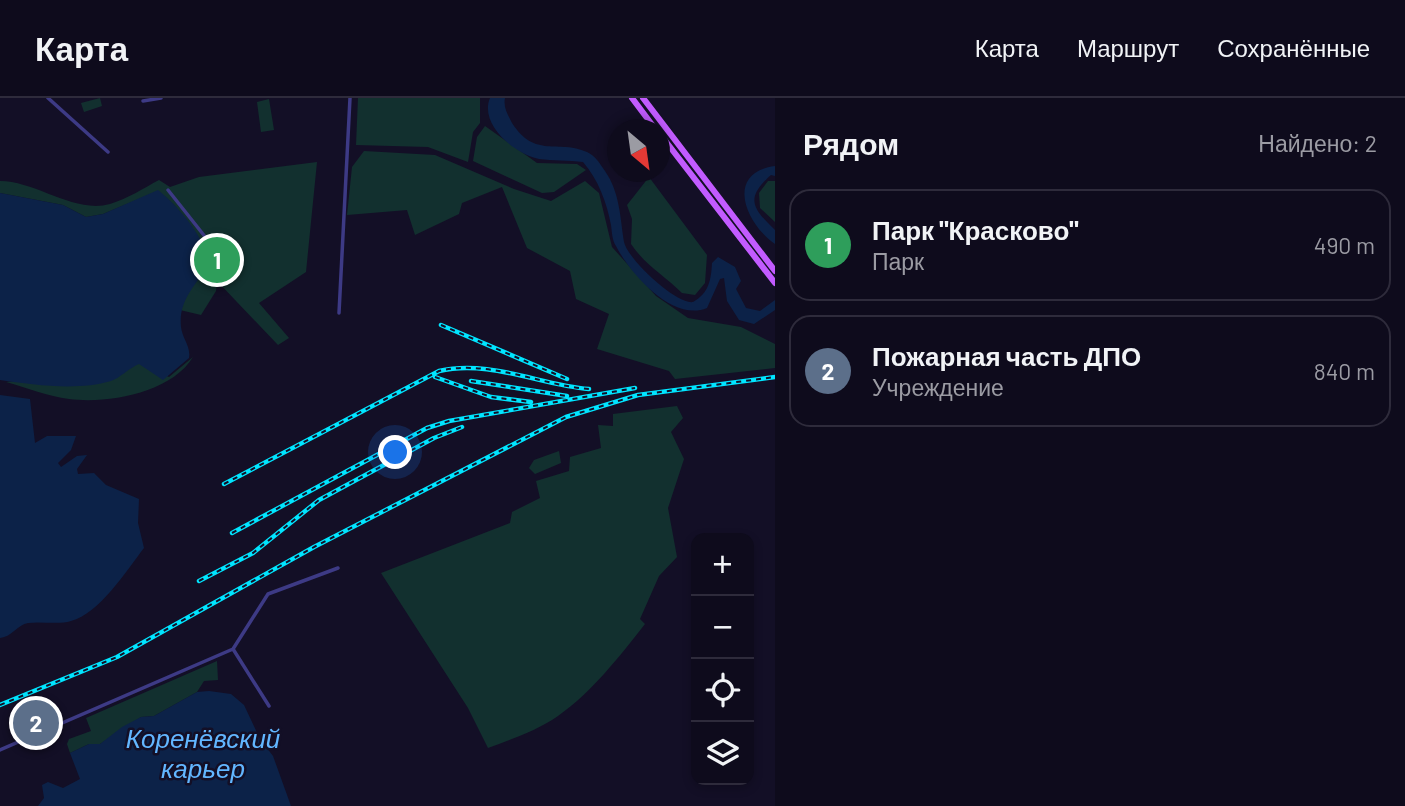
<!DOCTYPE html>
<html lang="ru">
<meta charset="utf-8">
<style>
body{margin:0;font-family:Barlow,sans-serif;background:#171425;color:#f1f3f6}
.controls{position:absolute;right:21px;bottom:21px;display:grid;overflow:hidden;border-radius:14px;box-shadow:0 4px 10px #0003}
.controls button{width:63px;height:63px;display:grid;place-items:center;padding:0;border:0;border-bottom:2px solid #2e2b3b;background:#0e0b1c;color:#f1f3f6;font:35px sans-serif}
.compass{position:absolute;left:607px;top:21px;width:63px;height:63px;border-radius:50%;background:#0e0b1c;box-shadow:0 4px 10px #0003;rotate:151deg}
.you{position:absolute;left:396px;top:355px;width:24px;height:24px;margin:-18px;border:5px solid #fff;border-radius:50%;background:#1a73e8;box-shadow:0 0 0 10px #1a73e833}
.badge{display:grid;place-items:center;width:46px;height:46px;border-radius:50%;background:#db2777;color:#fff;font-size:23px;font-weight:700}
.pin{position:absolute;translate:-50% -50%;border:4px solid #fff;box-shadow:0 2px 7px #0006}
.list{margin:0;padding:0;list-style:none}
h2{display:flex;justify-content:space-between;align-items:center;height:91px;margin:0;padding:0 28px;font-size:30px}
h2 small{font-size:23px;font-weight:400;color:#9b9ba3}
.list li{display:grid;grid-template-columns:46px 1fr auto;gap:21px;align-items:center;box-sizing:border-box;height:112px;margin:0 14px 14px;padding:0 14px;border:2px solid #2e2b3b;border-radius:21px}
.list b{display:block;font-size:26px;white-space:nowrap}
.list p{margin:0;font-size:23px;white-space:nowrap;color:#9b9ba3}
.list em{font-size:23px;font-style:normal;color:#9b9ba3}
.icon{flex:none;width:38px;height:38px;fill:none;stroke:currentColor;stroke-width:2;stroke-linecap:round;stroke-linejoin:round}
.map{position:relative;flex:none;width:775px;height:708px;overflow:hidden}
header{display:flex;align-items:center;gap:42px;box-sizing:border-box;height:98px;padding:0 35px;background:#0e0b1c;border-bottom:2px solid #2e2b3b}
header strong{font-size:33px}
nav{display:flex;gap:38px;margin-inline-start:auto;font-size:24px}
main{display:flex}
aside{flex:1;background:#0e0b1c}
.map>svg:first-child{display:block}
</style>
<header>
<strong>Карта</strong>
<nav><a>Карта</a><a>Маршрут</a><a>Сохранённые</a></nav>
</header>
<main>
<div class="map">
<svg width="775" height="708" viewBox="0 0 775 708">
<rect width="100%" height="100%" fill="#130f26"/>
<path fill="#12302f" d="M100 0 102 8 84 14 81 5Z
M358 0H480V25L473 34 468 64 428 49 356 47Z
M269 1 274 32 261 34 257 4Z
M485 28 537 65 577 66 586 72 554 94 542 95 473 63 477 39Z
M364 53 435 57 514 91 551 103 585 83 599 95 612 149 656 198 688 220 741 229 775 246V270L675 281 669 273 597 251 609 216 576 201 570 173 527 150 502 89 462 105 459 116 415 137 407 112 347 117 352 69Z
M317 64 306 174 259 205 289 240 278 247 217 183 216 193 201 217 180 212 190 191 209 165C199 137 182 111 158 93L103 116 86 119 63 107 0 95V83C36 83 74 116 110 106 127 101 144 90 159 82L170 89 199 79Z
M649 79 707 157 705 185 695 197 682 195C665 178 645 167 631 146L632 121 627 107Z
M768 83H775V124L760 110 759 95Z
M193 259C171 295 108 306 69 301 48 298 27 290 6 284L125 271 138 264 169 279Z
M677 308 683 320 671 334 684 361 668 410 677 459 659 478 640 521 645 526C619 559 592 594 558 618 536 633 512 641 488 650L468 610 381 475 510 425 512 414 540 400 536 383 569 373 570 359 601 350 598 327 613 328V316Z
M559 353 561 365 535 376 529 370 534 362Z
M217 563 218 582 204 583 197 594 154 618 141 619 100 646H89L70 655 67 646 69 641 91 633 86 620Z"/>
<path fill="#0c2248" d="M490 0H505C503 9 508 17 512 25 535 61 558 41 587 54 596 58 600 66 605 73 620 95 620 119 624 144 627 160 676 207 693 204 709 195 711 182 712 165L718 159 735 169 741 183 736 191 746 210 760 213 775 202V212L754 226 739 222 727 203 724 180 720 181 707 210C673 224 631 177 616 148 612 142 612 134 611 127 607 105 598 81 583 64 569 62 553 63 539 61 514 56 479 26 490 0Z
M775 68V78L771 77C745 100 752 110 775 132V146C746 126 724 75 775 68Z
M158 92C179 109 204 138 209 165 197 187 178 201 181 229 182 240 191 248 189 260L163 282 139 266C129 270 120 280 111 283 78 293 34 287 0 282V95L63 107 86 119 103 116Z
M0 297 30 301 35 345 47 338H76L71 352 58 365 61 369 77 358 87 357 77 371 78 376 94 375 106 387 139 401 138 425 144 450C127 472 99 516 71 523 59 527 41 523 28 525 18 526 12 539 0 540Z
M209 593 231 596 244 607 260 641 273 658 291 708H38L44 700 42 687 48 684 63 690 80 681 70 655 89 646H100L122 629 141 619 154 618 197 594Z"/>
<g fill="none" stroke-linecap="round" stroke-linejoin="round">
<path stroke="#3d3a85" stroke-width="3.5" d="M48 0 108 54
M143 3 161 0
M168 92 218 155V171L222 178
M339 215 350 0
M233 551 269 608
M0 652 233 551 268 496 338 470"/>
<path stroke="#c25bff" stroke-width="6" d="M632 0 656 32
M643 0 775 173
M660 36 775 185"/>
<g stroke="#00e5ff" stroke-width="4.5">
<path id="rail" d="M441 227 567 281
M435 279 491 299 531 304
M471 283 567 298
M224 386 439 273C489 261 540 287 589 291
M232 435 427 330 449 323 635 290
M199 483 253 455 319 402 434 340 462 329
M0 607 117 559 314 449 566 319 638 297 775 279"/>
</g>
<use href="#rail" stroke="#130f26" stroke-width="2" stroke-dasharray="5" stroke-linecap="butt"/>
</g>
<g text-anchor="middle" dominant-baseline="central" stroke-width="5" stroke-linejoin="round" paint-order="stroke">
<g font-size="26" font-style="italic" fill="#62b6ff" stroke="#130f26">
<text x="203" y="639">Коренёвский<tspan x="203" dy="30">карьер</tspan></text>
</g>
</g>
</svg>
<div class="controls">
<button>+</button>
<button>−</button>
<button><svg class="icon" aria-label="locate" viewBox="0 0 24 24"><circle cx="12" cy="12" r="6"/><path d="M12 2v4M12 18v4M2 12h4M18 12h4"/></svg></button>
<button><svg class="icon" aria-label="layers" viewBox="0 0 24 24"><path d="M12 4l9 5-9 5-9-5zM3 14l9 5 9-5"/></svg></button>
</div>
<svg class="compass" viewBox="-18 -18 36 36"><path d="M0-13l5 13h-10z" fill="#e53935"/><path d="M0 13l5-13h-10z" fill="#9b9ba3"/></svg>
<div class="you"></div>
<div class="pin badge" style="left:217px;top:162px;background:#2e9e5b">1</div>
<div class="pin badge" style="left:36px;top:625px;background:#5c6f8a">2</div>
</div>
<aside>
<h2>Рядом<small>Найдено: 2</small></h2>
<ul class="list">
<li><span class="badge" style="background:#2e9e5b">1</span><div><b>Парк &quot;Красково&quot;</b><p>Парк</p></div><em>490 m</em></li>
<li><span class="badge" style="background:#5c6f8a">2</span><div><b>Пожарная часть ДПО</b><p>Учреждение</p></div><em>840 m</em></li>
</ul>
</aside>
</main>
